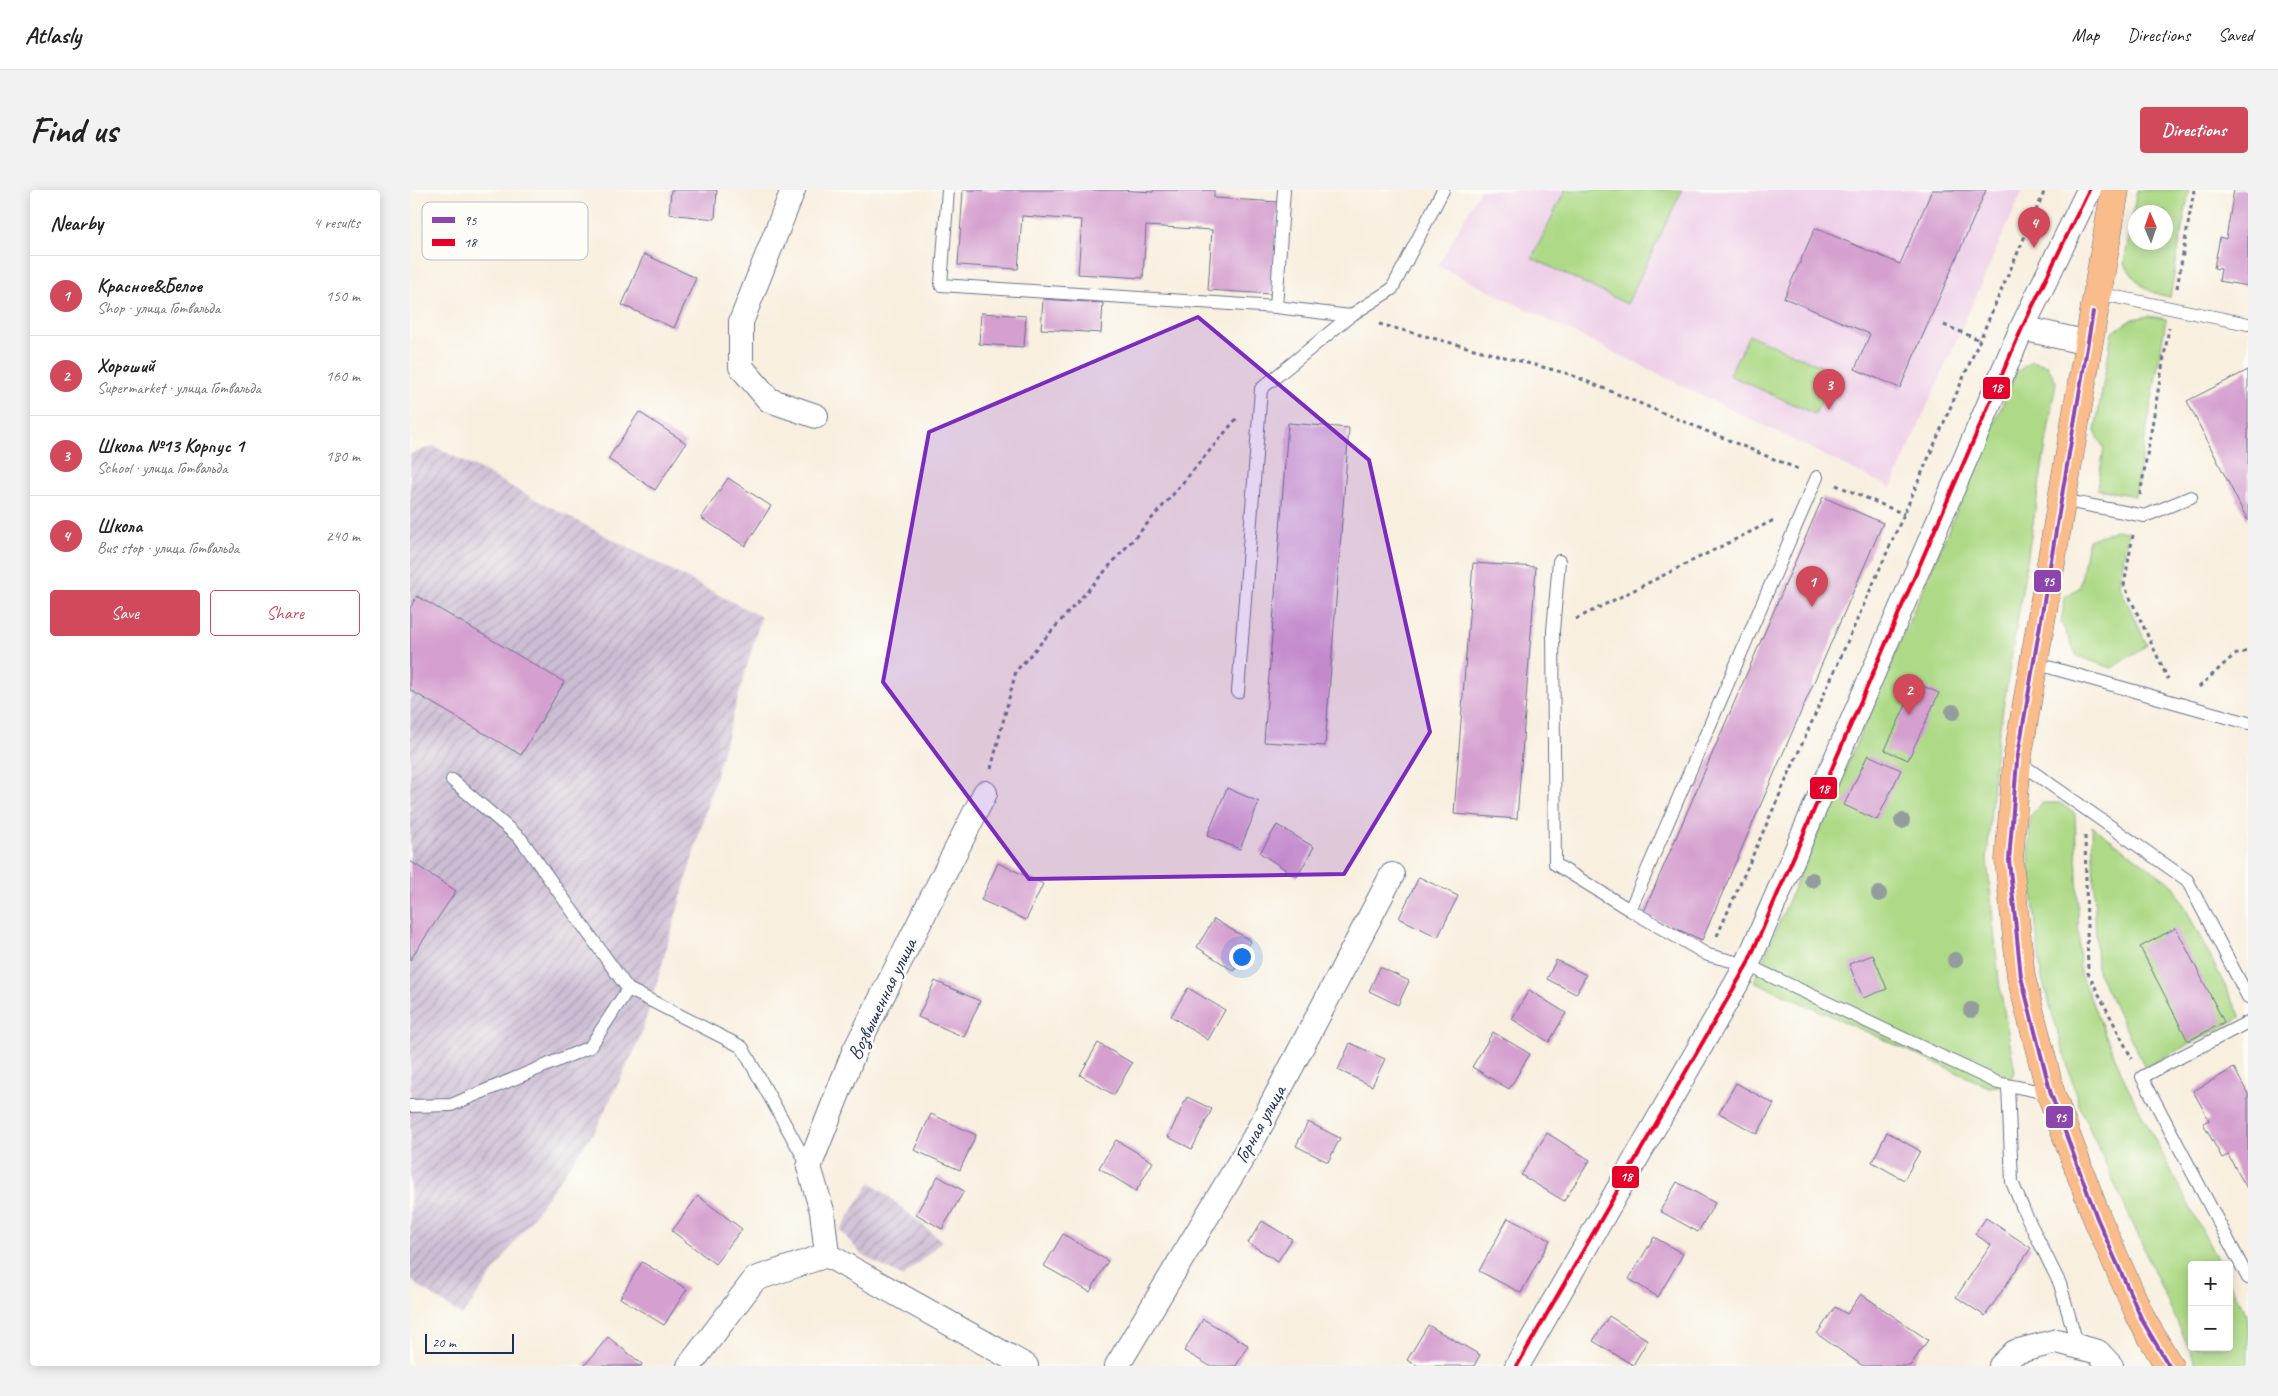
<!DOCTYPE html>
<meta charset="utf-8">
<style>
body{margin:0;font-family:Caveat,sans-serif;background:#f2f2f2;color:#222}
.controls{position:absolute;right:15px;bottom:15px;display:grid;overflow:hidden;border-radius:5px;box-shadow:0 2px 12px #0003}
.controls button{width:45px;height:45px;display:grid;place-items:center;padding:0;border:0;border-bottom:1px solid #e0e0e0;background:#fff;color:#222;font:25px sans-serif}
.compass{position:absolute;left:1718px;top:15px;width:45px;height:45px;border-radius:50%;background:#fff;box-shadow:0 2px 12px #0003;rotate:358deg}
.scale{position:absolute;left:15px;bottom:12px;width:89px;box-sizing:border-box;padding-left:5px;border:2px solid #1b2f5e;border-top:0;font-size:14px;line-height:18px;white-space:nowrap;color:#1b2f5e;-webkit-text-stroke:4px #fdfcf7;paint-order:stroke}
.you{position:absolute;left:831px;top:766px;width:18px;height:18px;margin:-12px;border:4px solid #fff;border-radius:50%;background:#1a73e8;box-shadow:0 0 0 8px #1a73e833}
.badge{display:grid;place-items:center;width:32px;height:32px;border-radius:50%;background:#d1495b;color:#fff;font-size:16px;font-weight:700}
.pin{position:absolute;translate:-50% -41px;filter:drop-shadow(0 1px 2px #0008)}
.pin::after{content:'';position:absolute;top:26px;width:18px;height:15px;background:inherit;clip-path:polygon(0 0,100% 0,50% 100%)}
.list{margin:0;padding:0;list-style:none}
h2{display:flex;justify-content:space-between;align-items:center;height:65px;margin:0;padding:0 20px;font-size:21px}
h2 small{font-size:16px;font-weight:400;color:#767676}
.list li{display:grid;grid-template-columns:32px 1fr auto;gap:15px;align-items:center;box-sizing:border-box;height:80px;padding:0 20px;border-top:1px solid #e0e0e0}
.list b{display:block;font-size:19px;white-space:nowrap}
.list p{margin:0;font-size:16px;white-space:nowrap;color:#767676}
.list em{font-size:16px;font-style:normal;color:#767676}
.actions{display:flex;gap:10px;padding:15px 20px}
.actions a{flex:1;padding:11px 0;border:1px solid #d1495b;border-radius:5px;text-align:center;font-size:18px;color:#d1495b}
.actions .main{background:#d1495b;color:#fff}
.map{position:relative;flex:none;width:1838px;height:1176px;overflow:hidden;border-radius:5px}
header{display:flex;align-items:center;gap:30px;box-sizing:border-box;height:70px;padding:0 25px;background:#fff;border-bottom:1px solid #e0e0e0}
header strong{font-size:24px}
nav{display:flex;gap:28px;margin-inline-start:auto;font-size:18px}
.intro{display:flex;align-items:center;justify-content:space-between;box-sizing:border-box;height:120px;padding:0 30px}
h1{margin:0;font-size:35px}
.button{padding:12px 22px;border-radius:5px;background:#d1495b;color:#fff;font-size:18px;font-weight:700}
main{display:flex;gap:30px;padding:0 30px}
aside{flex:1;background:#fff;border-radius:5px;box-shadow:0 2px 12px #0003}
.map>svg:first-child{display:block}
</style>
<header>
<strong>Atlasly</strong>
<nav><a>Map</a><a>Directions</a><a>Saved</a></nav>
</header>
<div class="intro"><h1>Find us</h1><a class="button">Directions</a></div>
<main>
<aside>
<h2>Nearby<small>4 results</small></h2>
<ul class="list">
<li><span class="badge">1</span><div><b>Красное&amp;Белое</b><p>Shop · улица Готвальда</p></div><em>150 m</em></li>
<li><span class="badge">2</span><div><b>Хороший</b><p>Supermarket · улица Готвальда</p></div><em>160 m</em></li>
<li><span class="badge">3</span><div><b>Школа №13 Корпус 1</b><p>School · улица Готвальда</p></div><em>180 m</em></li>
<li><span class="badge">4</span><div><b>Школа</b><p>Bus stop · улица Готвальда</p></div><em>240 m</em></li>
</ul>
<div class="actions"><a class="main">Save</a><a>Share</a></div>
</aside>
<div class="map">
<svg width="1838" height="1176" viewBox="0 0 1838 1176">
<defs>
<pattern id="industrial-furrows" width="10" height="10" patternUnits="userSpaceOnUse" patternTransform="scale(1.25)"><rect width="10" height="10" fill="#ccbed4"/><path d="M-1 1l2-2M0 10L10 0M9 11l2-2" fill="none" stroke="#a59baf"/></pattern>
</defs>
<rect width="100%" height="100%" fill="#fdfcf7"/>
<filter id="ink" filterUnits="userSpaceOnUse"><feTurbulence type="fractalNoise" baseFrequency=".02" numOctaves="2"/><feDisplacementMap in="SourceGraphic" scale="10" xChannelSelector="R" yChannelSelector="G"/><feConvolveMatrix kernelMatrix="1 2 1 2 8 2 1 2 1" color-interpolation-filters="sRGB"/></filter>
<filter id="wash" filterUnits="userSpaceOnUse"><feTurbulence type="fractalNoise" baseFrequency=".0096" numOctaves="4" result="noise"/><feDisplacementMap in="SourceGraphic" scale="20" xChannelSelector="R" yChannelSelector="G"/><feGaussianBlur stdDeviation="1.12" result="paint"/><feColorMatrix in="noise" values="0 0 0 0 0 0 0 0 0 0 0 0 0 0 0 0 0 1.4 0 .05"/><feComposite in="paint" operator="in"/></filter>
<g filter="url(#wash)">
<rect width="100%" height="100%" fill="#f8efdf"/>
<path fill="#eed0e8" d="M1070 0H1613L1481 298 1028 76Z"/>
<path fill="url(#industrial-furrows)" d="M24 256 351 427 241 813 228 853 186 939 52 1126 0 1090V264Z
M461 992 532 1051 493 1087 452 1065 430 1040Z"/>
<path fill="#aeda87" stroke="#648472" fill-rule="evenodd" d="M1155 0H1272L1217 114 1122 68Z
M1727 0H1779L1760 107C1734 102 1729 94 1714 74ZM1726 22H1756V52H1726Z
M1739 126 1756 129 1725 306 1687 299 1694 259 1685 241 1702 143 1722 129Z
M1339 145 1425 182 1405 224 1319 185Z
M1621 171 1637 175 1646 192 1585 568 1577 669 1589 792 1605 882C1598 892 1592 897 1579 897L1344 791 1606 183Z
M1706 340 1718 342 1709 395 1737 455 1702 478 1667 466 1651 432 1655 407 1670 397 1678 350Z
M1632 613H1650L1665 624 1670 784 1718 898 1810 1075H1782V1157H1819V1092L1838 1128V1176H1787L1669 915 1631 785 1619 671 1620 626Z
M1682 636 1764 696 1831 827 1735 877 1687 781Z"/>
<g id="blocks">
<path fill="#d5a0d0" d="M261 0H307L305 29 259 24Z
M553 0H709L743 2V0H804V8L868 12 861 104 798 100 802 40 736 36 733 88 668 84 672 30 612 26 608 79 548 75Z
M1522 0H1576L1490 198 1445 179 1460 144 1374 108 1405 38 1490 74Z
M1824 0H1838V96L1809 91 1811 79 1804 78 1810 47 1816 49Z
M234 64 286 88 264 138 212 115Z
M633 109 693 113 691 143 631 139Z
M571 123 616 126 614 157 569 154Z
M1838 180V331L1777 211Z
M229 222 276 253 245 300 198 269Z
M878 233 939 238 915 556 854 552Z
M318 288 361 316 335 356 291 328Z
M1413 307 1473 333 1292 750 1233 724Z
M1063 373 1126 377 1107 629 1044 624Z
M7 406 154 492 111 565 0 500V418Z
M1506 493 1529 503 1498 570 1475 560Z
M1458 565 1491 580 1467 630 1434 615Z
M817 598 849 612 830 659 797 646Z
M867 635 904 657 887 687 850 663Z
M0 671 46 701 0 770Z
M588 673 633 694 616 730 571 710Z
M1009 687 1048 706 1028 747 989 728Z
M804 729 841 751 824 781 787 757Z
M1766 738 1814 832 1778 851 1730 757Z
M1463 765 1477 799 1453 808 1439 774Z
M1146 770 1176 785 1166 804 1137 789Z
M970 777 999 791 988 815 959 801Z
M525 791 570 811 554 847 508 827Z
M778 798 815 820 798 850 761 826Z
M1119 800 1156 823 1139 852 1102 829Z
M1083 842 1120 864 1099 899 1062 877Z
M688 853 722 873 704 905 670 885Z
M940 853 975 869 962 896 928 880Z
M1824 878 1838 904V1000L1818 965 1812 968 1793 933 1799 930 1783 901Z
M1326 893 1364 914 1347 944 1309 923Z
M777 907 802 919 782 959 758 947Z
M521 924 566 945 550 980 504 960Z
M898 932 930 948 918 972 886 956Z
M1477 942 1510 961 1494 990 1462 972Z
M1137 943 1180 970 1154 1011 1111 985Z
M706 950 743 972 726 1001 689 978Z
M528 986 554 1001 532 1039 506 1024Z
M1267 992 1305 1013 1288 1042 1250 1021Z
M288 1006 332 1039 305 1074 262 1041Z
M1098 1028 1140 1050 1111 1103 1069 1081Z
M1576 1028 1621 1058 1575 1126 1546 1107 1581 1055 1565 1044Z
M852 1031 882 1049 868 1071 838 1053Z
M653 1044 698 1071 680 1102 634 1076Z
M1244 1047 1273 1064 1248 1107 1219 1089Z
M232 1072 277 1099 254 1135 210 1108Z
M1451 1104 1518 1150 1500 1176H1453L1407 1144 1425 1117 1437 1124Z
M1199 1126 1238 1150 1223 1175 1183 1151Z
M793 1129 838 1155 826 1176H800L774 1161Z
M1018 1135 1070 1165 1064 1176H1008L997 1170Z
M198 1147 232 1174 231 1176H174Z"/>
</g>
</g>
<g filter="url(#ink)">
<use href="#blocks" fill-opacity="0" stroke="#68728b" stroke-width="1"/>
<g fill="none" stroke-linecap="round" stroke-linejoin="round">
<g stroke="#68728b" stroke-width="14">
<path id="service" d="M538 0 531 95 866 117 940 126
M1687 103 1838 134
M866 117 874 0
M1651 310 1735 326 1781 307
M1149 371 1143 441 1145 674 1220 720 1298 765 1337 775 1588 893 1641 904
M1624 473 1838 533
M828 502 851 199 940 126 982 99 1033 0
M1607 571 1777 690 1838 807
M42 590 111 649 218 799 332 857 399 977
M1220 720 1407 287
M1838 832 1732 887 1838 1088
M1598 895 1602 992 1614 1021 1650 1094 1668 1157
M0 916 41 915 180 857 218 799"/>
</g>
<g stroke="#68728b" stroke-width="26">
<path id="minor" d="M383 0 331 132V177L359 210 406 226
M1612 138 1678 153
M575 603 444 862 399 977 412 1021 417 1065 616 1176
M279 1176 345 1089 417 1065
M707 1176 843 950 982 685
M1107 1176 1337 775 1612 138 1679 0
M1591 1176 1605 1162 1647 1151 1688 1162 1701 1176"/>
</g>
<g stroke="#68728b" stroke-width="29">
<path id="primary" d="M1705 0 1607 571 1599 670 1611 787 1641 904 1687 1028 1732 1130 1759 1176"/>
</g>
<path stroke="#68728b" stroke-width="3" stroke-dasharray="4 4" stroke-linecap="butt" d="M1767 98 1784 0
M969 134 1159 184 1388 279
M1534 135 1570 150
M1426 295 1494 324
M1730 305 1759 138
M1723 345 1714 395 1758 489
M1166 429 1364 330
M1789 497 1824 465 1838 461
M581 579 606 481 760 308 827 228
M1675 646 1678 783 1722 869
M1307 746 1494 324 1635 0"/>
<use href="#service" stroke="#fff" stroke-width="12"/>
<use href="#minor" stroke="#fff" stroke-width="24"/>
<use href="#primary" stroke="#f9bc8a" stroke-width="28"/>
<g stroke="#fdfcf7" stroke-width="8">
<path id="bus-1" d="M1683 122 1607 571 1599 670 1611 787 1641 904 1687 1028 1732 1130 1759 1176"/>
</g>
<g stroke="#fdfcf7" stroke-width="8">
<path id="bus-2" d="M1107 1176 1337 775 1612 138 1679 0"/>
</g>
<use href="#bus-1" stroke="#8e44ad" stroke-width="4"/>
<use href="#bus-2" stroke="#e4002b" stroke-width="4"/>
</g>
<g fill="#939d9e">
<circle cx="1543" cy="522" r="8"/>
<circle cx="1492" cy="631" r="8"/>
<circle cx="1402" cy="690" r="8"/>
<circle cx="1469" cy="704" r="8"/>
<circle cx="1545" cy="770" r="8"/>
<circle cx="1561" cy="820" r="8"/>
</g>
</g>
<path fill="#7b2cbf" fill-opacity="0.2" stroke="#7b2cbf" stroke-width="4" stroke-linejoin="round" d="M788 127 959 270 1020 542 934 684 619 689 473 492 519 242Z"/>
<g text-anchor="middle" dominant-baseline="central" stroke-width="5" stroke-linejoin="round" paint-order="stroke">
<g font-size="20" fill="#1b2f5e" stroke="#fdfcf7">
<text transform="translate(472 809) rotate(-64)">Возвышенная улица</text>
<text transform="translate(850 934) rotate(-61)">Горная улица</text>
</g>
</g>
<rect x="12" y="12" width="166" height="58" rx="8" fill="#fdfcf7" stroke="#b9bec9" stroke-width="1"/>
<rect x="22" y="27" width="23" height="6" fill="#8e44ad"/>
<rect x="22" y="49" width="23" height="7" fill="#e4002b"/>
<g font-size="14" fill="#1b2f5e">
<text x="54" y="35">95</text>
<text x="54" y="57">18</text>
</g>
<g stroke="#fdfcf7" stroke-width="2">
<rect x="1572" y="186" width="29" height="24" rx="5" fill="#e4002b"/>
<rect x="1623" y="379" width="29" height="24" rx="5" fill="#8e44ad"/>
<rect x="1399" y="586" width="29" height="24" rx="5" fill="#e4002b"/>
<rect x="1635" y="915" width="29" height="24" rx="5" fill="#8e44ad"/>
<rect x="1201" y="975" width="29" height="24" rx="5" fill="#e4002b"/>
</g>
<g font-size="14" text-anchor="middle" font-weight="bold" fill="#fff">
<text x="1586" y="202">18</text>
<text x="1638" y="396">95</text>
<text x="1413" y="603">18</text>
<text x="1650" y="932">95</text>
<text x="1216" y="991">18</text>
</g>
</svg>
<div class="controls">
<button>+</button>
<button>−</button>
</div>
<svg class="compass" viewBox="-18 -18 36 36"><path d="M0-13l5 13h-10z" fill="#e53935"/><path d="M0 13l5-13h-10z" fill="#767676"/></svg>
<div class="scale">20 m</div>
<div class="you"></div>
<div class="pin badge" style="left:1402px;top:417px">1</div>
<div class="pin badge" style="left:1499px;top:525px">2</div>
<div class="pin badge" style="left:1419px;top:220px">3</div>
<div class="pin badge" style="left:1624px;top:58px">4</div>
</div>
</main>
